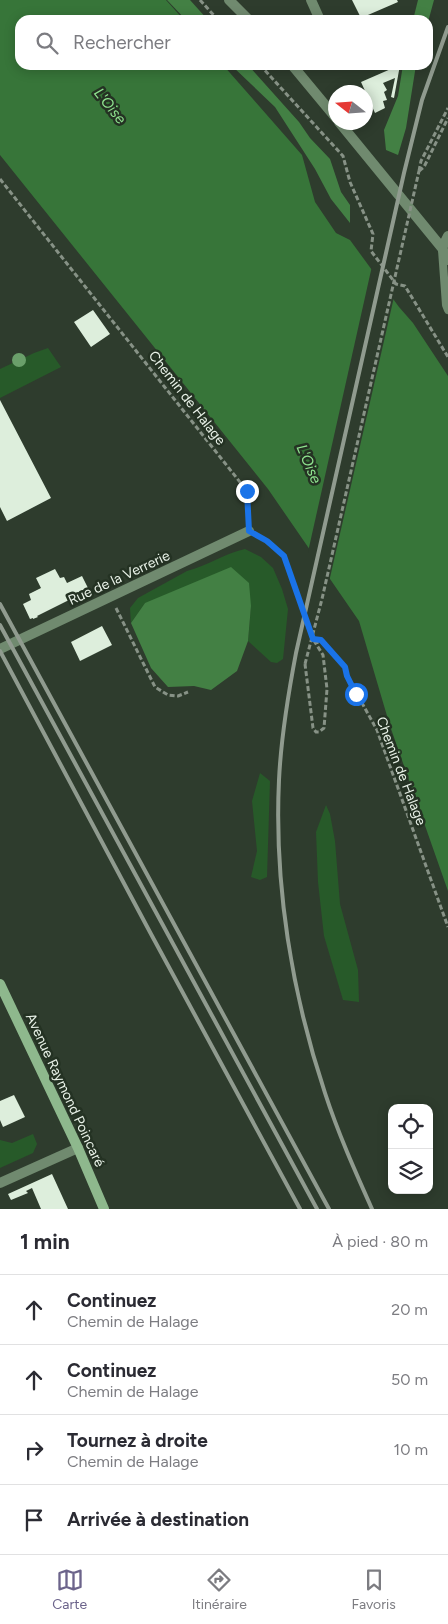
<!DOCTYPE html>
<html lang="fr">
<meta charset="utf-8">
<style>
body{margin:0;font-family:Figtree,sans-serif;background:#f2f2f3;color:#2b2b33}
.controls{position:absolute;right:15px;bottom:15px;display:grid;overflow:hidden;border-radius:10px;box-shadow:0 2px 12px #0003}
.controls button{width:45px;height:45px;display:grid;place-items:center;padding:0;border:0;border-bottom:1px solid #e1e1e2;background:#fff;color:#2b2b33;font:25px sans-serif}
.compass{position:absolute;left:328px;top:85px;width:45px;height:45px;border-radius:50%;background:#fff;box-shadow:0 2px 12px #0003;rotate:287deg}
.stop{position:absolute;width:15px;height:15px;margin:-11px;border:4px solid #1a73e8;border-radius:50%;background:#fff}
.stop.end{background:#1a73e8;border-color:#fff;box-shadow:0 1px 5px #0008}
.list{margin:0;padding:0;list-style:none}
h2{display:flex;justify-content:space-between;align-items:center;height:65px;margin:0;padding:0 20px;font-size:21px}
h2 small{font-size:16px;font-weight:400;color:#7c7c81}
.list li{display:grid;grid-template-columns:32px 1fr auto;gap:15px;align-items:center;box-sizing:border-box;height:70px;padding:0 20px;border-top:1px solid #e1e1e2}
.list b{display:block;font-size:19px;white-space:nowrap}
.list p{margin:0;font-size:16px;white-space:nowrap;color:#7c7c81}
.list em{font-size:16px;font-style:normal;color:#7c7c81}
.icon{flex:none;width:28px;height:28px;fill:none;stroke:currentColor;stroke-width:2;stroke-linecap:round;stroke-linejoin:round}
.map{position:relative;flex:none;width:448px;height:1209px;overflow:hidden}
.search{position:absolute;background:#fff;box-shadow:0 2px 12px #0003;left:15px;right:15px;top:15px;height:55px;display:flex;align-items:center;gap:12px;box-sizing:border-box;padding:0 18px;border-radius:15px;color:#7c7c81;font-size:19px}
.sheet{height:345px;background:#fff}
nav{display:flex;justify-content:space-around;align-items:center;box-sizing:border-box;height:70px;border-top:1px solid #e1e1e2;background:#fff;font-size:14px;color:#7c7c81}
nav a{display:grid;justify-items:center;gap:2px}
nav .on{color:#6c648b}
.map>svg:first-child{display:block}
</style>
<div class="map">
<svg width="448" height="1209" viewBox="0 0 448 1209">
<rect width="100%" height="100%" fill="#2e3c2d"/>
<path fill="#275a29" d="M48 348 61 367 0 398V369L34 353Z
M245 549 261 557 273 568 282 589 288 609 283 659 277 663 271 662 248 641 251 606 145 603 131 623 130 608 138 598 187 571C207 566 225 553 245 549Z
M260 773 270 781 267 877 260 880 251 877 257 851 252 801Z
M326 805 330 814 335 841 340 904 358 970 359 1002 343 1000 324 936 318 882 316 832Z
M33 1134 37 1144 33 1153 0 1168V1140L12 1143Z"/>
<path fill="#438044" d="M167 0H190L208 20H186Z
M418 0H434L428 22V20H413Z
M231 65H248L299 122 310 138 330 159 341 192 350 205V223L331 199 315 169 275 107Z
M403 65H416L406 128 398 155 386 150 384 130 398 96Z
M231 567 249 583 251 606 248 641 237 671 211 690 194 686 168 687 151 668 131 623 145 603Z"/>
<path fill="#377539" d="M0 0H166L184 20H20V65H223L302 155 315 202 336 233 350 240 399 307 413 323 448 376V891L390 726 359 621 268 489 0 155Z"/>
<path fill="#2e3c2d" d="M372 266 394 297 329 582 308 552Z"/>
<path fill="#ddeedc" d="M352 0H397L398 2 361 18Z
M400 65 394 98 391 97 395 78 383 83 387 90 384 92 387 100 383 101 385 108 375 113 361 82Z
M93 310 110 334 91 347 74 322Z
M0 400 51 498 7 521 0 507Z
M55 569 60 578 64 577 67 583 82 576 89 590 37 616 38 617 33 619V618L30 619 23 604 31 600 29 594 41 588 36 578Z
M102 626 112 645 80 661 71 642Z
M14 1095 25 1117 3 1127 0 1120V1101Z
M52 1174 68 1209H41L32 1188 26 1191 28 1193 11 1200 8 1194Z"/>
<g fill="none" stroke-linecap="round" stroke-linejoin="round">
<path stroke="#879286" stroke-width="3" stroke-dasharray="5 2.5" stroke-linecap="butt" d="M200 0 218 20
M260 65 343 156 350 182 373 234 371 251 396 284 405 286 448 357
M419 171 421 161 448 108
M419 171 424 167 448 118
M0 179 247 491 248 518
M260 537 284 556 313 639 323 655 327 689 324 728 319 732H316L313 728 305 664
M116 608 155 687 168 695 178 696 188 692
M317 644V641L321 640 345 667 347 676 377 730 448 927"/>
<path stroke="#708a6f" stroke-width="8" d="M442 250 446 305 448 310"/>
<path stroke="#708a6f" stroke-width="10" d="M229 0 249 20
M311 0 320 20
M292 65 336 118
M339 122 442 248 448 260
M442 248 448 236
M0 649 249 531
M0 1183 78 1148"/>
<path stroke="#8eb88d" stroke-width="10" d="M0 984 78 1148 104 1209"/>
<path stroke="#909b8f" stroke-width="4" d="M0 604 329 1209
M0 625 317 1209
M0 651 151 934 300 1209
M372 1209C355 1171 338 1133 325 1093 292 994 274 885 279 780 281 737 288 695 296 653L404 173 422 100 448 27"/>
<path stroke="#879286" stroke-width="3" stroke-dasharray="5 2.5" stroke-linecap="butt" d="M305 664 322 599 419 171"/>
</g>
<circle fill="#6a9f6a" cx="19" cy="360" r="7"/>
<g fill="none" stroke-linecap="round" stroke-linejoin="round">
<path stroke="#1a73e8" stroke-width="6" d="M247 491 249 531 267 541 284 556 313 639 321 640 345 667 347 676 356 694"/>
</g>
<g text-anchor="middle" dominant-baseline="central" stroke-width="5" stroke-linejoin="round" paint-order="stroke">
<g font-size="14" fill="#e9f2e8" stroke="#243223">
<text transform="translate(187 398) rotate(52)">Chemin de Halage</text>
<text transform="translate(119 578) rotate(-25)">Rue de la Verrerie</text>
<text transform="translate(401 771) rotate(69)">Chemin de Halage</text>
<text transform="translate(65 1090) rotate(65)">Avenue Raymond Poincaré</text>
</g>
<g font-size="15" font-style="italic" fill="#8fe38f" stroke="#243223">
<text transform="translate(110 106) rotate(51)">L'Oise</text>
<text transform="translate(309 464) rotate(67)">L'Oise</text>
</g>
</g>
</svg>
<div class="controls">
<button><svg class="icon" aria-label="locate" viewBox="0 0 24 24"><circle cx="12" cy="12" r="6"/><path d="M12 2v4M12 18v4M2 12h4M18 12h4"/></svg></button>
<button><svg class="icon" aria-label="layers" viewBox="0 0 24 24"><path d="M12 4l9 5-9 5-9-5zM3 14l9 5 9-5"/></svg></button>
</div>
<svg class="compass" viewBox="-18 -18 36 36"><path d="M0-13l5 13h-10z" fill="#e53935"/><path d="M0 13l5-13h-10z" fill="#7c7c81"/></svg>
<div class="stop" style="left:356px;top:694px"></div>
<div class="stop end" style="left:247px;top:491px"></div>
<div class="search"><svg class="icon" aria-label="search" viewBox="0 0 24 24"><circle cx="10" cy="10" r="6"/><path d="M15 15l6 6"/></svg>Rechercher</div>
</div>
<section class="sheet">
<h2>1 min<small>À pied · 80 m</small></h2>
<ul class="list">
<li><svg class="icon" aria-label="ahead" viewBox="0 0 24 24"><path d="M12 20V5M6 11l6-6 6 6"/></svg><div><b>Continuez</b><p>Chemin de Halage</p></div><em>20 m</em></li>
<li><svg class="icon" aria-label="ahead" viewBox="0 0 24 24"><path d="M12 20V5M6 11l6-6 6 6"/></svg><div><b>Continuez</b><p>Chemin de Halage</p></div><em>50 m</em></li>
<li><svg class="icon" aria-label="right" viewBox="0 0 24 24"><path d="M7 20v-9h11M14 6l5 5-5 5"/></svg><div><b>Tournez à droite</b><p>Chemin de Halage</p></div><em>10 m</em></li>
<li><svg class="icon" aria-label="arrive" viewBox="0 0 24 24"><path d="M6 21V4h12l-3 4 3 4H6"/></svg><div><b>Arrivée à destination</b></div></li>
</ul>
</section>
<nav>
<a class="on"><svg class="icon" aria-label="map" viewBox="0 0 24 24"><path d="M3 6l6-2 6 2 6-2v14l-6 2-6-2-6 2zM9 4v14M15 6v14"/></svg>Carte</a>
<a><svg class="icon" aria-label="directions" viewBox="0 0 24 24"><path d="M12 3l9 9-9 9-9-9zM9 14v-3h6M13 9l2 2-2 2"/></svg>Itinéraire</a>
<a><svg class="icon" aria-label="saved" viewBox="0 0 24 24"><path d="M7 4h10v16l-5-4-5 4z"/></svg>Favoris</a>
</nav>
